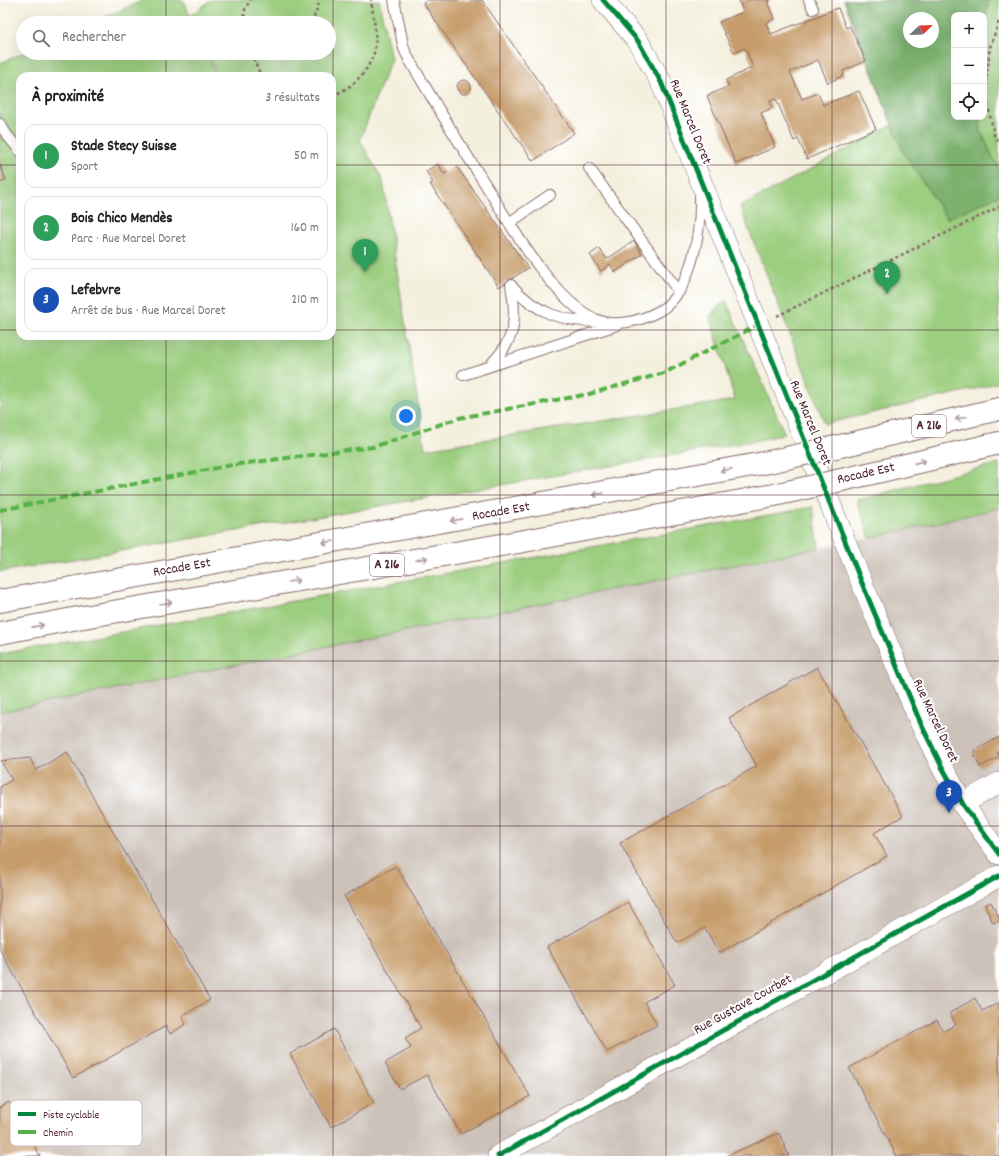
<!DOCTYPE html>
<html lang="fr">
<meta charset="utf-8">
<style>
body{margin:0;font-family:Dekko,sans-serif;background:#f2f2f2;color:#202124}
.controls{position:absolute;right:12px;top:12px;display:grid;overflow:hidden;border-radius:8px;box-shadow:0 4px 16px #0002}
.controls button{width:36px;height:36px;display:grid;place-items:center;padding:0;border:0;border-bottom:1px solid #e0e0e0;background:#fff;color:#202124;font:20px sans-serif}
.compass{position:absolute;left:903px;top:12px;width:36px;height:36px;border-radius:50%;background:#fff;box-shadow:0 4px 16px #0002;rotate:67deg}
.you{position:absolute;left:406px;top:416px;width:14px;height:14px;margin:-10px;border:3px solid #fff;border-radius:50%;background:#1a73e8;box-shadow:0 0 0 6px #1a73e833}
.badge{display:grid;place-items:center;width:26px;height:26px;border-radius:50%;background:#0f766e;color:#fff;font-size:13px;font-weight:700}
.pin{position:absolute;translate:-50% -33px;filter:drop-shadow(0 1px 2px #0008)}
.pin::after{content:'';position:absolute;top:21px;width:14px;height:12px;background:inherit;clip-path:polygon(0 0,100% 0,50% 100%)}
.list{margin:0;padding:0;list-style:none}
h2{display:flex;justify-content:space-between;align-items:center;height:52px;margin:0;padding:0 16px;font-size:17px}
h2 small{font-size:13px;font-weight:400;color:#757577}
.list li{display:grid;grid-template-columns:26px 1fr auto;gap:12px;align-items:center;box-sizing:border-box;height:64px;margin:0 8px 8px;padding:0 8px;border:1px solid #e0e0e0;border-radius:12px}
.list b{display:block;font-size:15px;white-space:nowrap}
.list p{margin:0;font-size:13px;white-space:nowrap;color:#757577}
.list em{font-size:13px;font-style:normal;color:#757577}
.icon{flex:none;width:22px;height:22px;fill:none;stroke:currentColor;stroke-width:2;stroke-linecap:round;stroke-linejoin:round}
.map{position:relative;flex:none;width:999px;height:1156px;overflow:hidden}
.search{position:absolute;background:#fff;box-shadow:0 4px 16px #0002;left:16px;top:16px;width:320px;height:44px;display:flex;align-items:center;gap:10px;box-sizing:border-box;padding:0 14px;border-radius:22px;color:#757577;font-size:15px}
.panel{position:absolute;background:#fff;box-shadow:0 4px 16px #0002;left:16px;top:72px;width:320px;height:268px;border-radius:12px}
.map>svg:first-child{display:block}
</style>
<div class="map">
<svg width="999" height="1156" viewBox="0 0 999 1156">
<rect width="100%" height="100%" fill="#fff"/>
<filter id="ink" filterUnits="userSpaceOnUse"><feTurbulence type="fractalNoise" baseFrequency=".025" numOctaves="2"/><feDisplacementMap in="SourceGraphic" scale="8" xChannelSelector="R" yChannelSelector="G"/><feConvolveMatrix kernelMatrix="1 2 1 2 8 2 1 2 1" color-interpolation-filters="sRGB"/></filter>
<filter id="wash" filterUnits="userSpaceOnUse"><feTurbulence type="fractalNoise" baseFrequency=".012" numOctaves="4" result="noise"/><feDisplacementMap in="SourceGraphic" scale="16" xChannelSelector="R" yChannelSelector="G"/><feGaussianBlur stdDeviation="0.9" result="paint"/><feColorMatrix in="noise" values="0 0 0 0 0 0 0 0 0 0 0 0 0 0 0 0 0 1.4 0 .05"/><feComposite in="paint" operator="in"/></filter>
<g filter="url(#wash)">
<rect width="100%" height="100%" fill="#f4f0de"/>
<path fill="#ccc2b9" d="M999 508V1156H0V712L870 538Z"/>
<path fill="#9bce7f" stroke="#727655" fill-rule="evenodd" d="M144 0H183L190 16 211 0H379L391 59 360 140 383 181 425 449 735 400 710 317 715 309 726 301 785 434 754 441 0 572V183L6 180 0 165V63L23 53H206L216 76H20V336H332V76H218L207 53H329V23H91Z
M844 0H999V382L983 387 825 424 740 207 892 125ZM954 15H984V117H954ZM909 18H933V42H909Z
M999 463V508L870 538 857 500Z
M813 507 819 548 0 712V654Z"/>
<path fill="#7cb16e" stroke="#63684c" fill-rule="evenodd" d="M844 0H989L984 27V15H954V117H980L981 132 999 169V195L947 219 903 152ZM909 18H933V42H909Z"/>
<g id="blocks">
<path fill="#c69c6b" d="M428 0H482L574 133 533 161 423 3Z
M739 0H771L767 2 774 19 766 23 771 34 838 8 846 28 850 26 866 61 843 71 844 75 828 83 818 60 790 72 802 99 818 93 823 105 859 91 876 129 807 159 798 139 794 141 776 99 770 101 772 108 761 113 775 147 736 164 707 96 729 86 726 80 753 67 745 48 734 53 719 22 743 12Z
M457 87a7 7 0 1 1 14 0a7 7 0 1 1-14 0Z
M438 164 444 174 457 167 528 268 499 287 430 184 433 183 426 171Z
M0 165 6 180 0 183Z
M634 241 642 254 615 272 610 264 601 271 590 255 599 248 607 259Z
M817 667 903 816 874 833 887 856 719 953 705 928 677 943 620 843 757 766 729 718Z
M999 737V751L997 752 999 757 980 767 973 752Z
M67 752 210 1000 182 1016 186 1024 170 1034 166 1026 73 1078 0 950V787L12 780 1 761 30 758 36 770Z
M396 866 530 1096 461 1134 427 1075 400 1089 385 1063 411 1048 405 1038 421 1028 344 896Z
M628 902 675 985 644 1002 657 1025 607 1052 547 947Z
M991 902 999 917V921L993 923 985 905Z
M975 998 982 1011 999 1003V1156H897L849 1068 937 1020 943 1031 956 1025 950 1013Z
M334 1029 374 1103 331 1127 290 1054Z
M9 1102 40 1156H0V1107Z
M779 1133 789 1156H726Z"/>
</g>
</g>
<g filter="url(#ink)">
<use href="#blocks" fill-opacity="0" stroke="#86686a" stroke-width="1"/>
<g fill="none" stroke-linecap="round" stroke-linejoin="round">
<g stroke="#86686a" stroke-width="12">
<path id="lane" d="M394 0 404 49 410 61C433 100 457 140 482 179 507 219 552 300 595 319 615 328 641 321 659 311 692 293 701 230 700 196
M809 0 813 9
M0 124 7 135 20 151
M589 168 679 292
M509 223 550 195
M511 285C537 314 561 321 600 322
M490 365C516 340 517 319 511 285
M463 375 617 325"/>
</g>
<g stroke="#86686a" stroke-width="22">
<path id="street" d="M603 0 638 41 661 82 859 576 921 724 942 767 964 806 999 854
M963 803 999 783
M498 1156 999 876"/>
</g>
<g stroke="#86686a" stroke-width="24">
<path id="highway" d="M858 442 999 409
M868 474 999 443
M0 601 764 463
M0 633 78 618 524 541 774 495"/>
</g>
<path stroke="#86686a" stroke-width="2.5" stroke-dasharray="3 3" stroke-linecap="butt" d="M243 15 260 23
M999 22 990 47 985 91 994 135 999 142
M243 23C243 14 245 7 251 0
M312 23 320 0
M251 53 261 76
M332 95C352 89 367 73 374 53 378 40 373 14 371 0
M777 316 999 207"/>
<use href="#lane" stroke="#fff" stroke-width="10"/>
<use href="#street" stroke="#fff" stroke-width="21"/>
<use href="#highway" stroke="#fff" stroke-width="22"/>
<g stroke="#86686a" stroke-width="24" stroke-linecap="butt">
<path id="highway-bridge" d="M764 463 858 442
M774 495 868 474"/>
</g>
<use href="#highway-bridge" stroke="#fff" stroke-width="22"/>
<path stroke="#57b146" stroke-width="4" stroke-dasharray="8 4" stroke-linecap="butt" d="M0 510 232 465 373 447 459 418 589 394 664 373 758 325"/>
<g stroke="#fff" stroke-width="8">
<path id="cycleway" d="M603 0 638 41 661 82 859 576 921 724 942 767 964 806 999 854
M498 1156 999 876"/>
</g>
<use href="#cycleway" stroke="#00873e" stroke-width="5"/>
</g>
<defs><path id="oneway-shaft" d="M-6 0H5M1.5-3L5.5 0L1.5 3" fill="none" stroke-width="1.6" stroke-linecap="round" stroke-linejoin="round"/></defs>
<g stroke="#ae9aa0">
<use href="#oneway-shaft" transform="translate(961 418) rotate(166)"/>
<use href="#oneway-shaft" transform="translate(920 462) rotate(-13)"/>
<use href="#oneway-shaft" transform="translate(726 470) rotate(169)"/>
<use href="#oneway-shaft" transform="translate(598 494) rotate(170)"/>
<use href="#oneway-shaft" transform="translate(456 520) rotate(170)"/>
<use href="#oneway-shaft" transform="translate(328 542) rotate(170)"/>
<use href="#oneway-shaft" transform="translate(422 559) rotate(-10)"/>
<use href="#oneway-shaft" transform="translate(294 581) rotate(-10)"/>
<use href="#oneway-shaft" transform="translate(166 603) rotate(-9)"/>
<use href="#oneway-shaft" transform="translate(38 626) rotate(-11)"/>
</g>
</g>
<path fill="none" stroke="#4a1f2b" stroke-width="1" stroke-opacity="0.55" d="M166 0V23M333 0V1156M500 0V1156M666 0V1156M832 0V1156M166 53V76M0 165H20M332 165H999M0 330H20M332 330H999M166 336V1156M0 495H999M0 661H999M0 826H999M0 991H999"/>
<g text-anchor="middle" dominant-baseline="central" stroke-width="4" stroke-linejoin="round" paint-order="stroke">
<g fill="#fff" stroke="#80626b" stroke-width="1">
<rect x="912" y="415" width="34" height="22" rx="3"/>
<rect x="370" y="554" width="34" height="22" rx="3"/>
</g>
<g font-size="13" font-weight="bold" fill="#4a1f2b">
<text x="929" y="426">A 216</text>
<text x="387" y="565">A 216</text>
</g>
<g font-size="14" fill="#4a1f2b" stroke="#fff">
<text transform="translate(690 122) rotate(68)">Rue Marcel Doret</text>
<text transform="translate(810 423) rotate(68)">Rue Marcel Doret</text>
<text transform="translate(866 474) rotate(-13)">Rocade Est</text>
<text transform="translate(501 512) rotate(-10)">Rocade Est</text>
<text transform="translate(182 568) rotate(-10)">Rocade Est</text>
<text transform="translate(935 721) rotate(65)">Rue Marcel Doret</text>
<text transform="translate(743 1005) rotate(-29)">Rue Gustave Courbet</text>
</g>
</g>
<rect x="10" y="1100" width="132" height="46" rx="6" fill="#fff" stroke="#c9bcbf" stroke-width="1"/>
<rect x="18" y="1112" width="18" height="4" fill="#00873e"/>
<rect x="18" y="1130" width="18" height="4" fill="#57b146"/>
<g font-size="11" fill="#4a1f2b">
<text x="43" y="1118">Piste cyclable</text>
<text x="43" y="1136">Chemin</text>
</g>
</svg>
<div class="controls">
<button>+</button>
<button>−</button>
<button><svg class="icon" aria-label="locate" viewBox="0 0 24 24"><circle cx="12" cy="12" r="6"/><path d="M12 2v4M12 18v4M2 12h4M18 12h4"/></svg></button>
</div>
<svg class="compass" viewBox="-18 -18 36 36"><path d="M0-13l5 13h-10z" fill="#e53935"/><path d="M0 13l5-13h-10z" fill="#757577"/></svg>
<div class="you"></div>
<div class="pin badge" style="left:365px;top:272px;background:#2e9e5b">1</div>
<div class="pin badge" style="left:887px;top:294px;background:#2e9e5b">2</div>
<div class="pin badge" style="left:949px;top:813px;background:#1a4fb4">3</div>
<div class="search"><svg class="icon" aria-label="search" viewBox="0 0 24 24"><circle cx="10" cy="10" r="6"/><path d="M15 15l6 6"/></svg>Rechercher</div>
<section class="panel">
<h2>À proximité<small>3 résultats</small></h2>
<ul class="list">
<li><span class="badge" style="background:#2e9e5b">1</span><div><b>Stade Stecy Suisse</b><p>Sport</p></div><em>50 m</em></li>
<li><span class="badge" style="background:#2e9e5b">2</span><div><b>Bois Chico Mendès</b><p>Parc · Rue Marcel Doret</p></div><em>160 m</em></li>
<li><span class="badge" style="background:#1a4fb4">3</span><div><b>Lefebvre</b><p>Arrêt de bus · Rue Marcel Doret</p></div><em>210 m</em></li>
</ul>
</section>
</div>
